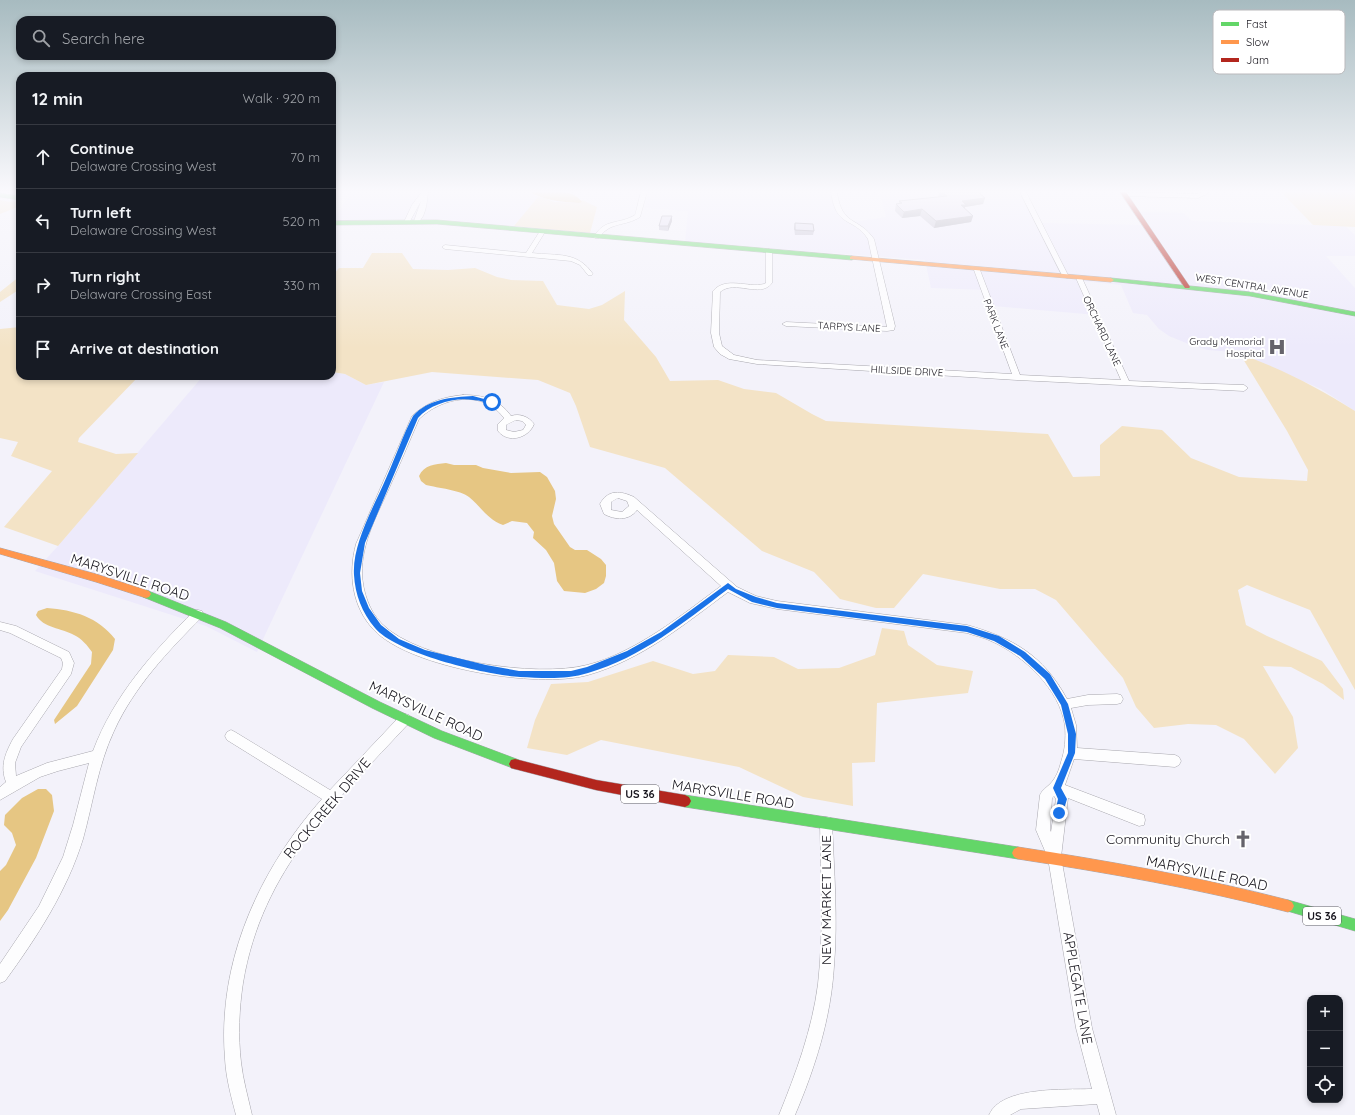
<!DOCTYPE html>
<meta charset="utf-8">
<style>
body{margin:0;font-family:Quicksand,sans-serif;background:#242831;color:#f1f3f6}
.controls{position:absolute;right:12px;bottom:12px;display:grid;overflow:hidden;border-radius:8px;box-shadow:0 2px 6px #0003}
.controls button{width:36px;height:36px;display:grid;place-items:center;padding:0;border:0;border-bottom:1px solid #363941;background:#171b24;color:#f1f3f6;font:20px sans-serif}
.stop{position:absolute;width:12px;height:12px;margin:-9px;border:3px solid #1a73e8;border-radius:50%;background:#fff}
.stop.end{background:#1a73e8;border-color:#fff;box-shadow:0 1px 4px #0008}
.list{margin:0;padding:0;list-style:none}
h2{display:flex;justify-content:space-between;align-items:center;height:52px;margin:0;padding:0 16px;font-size:17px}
h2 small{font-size:13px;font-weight:400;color:#9ea1a6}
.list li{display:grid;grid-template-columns:26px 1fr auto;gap:12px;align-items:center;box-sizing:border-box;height:64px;padding:0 16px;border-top:1px solid #363941}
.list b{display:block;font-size:15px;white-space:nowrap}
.list p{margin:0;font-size:13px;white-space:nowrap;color:#9ea1a6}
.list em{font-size:13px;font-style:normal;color:#9ea1a6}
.icon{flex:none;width:22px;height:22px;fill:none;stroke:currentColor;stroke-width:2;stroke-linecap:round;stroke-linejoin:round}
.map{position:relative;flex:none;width:1355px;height:1115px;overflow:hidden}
.search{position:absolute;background:#171b24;box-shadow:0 2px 6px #0003;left:16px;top:16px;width:320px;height:44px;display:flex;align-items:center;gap:10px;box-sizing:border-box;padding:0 14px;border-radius:12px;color:#9ea1a6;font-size:15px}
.panel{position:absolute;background:#171b24;box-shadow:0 2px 6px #0003;left:16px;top:72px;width:320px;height:308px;border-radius:12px}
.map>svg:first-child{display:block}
</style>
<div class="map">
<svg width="1355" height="1115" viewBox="0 0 1355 1115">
<rect width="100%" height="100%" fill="#f3f2fa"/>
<path fill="#edeafb" d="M353 192H530L538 197 514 226 438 219 332 220Z
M648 192H836L839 208 843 214 854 222 886 217 880 192H1020L1036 223 1148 225 1139 212 1184 213 1192 221 1345 226 1355 235V256H1326L1355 288V411L1321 389 1250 358 1233 352 1208 350 1191 345 1169 336 1159 329 1147 315 1133 313 1121 285 1082 281 1097 315 993 306 987 290 931 288 925 260 685 242 688 211 645 208Z
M332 372 345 374 366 385 384 382 257 652 206 626 35 571 58 546 203 376H241L252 379 271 376H332Z"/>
<path fill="#f3e3c6" d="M1281 192H1355V227L1313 225Z
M538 197 545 198 554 202 579 203 582 200 597 207 590 233 514 226Z
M0 200 10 202 20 201V206L0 214Z
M372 253H402L413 269 448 270 475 268 497 277 511 280 543 281 557 305 589 309 602 305 625 291 624 320 656 357 670 381 718 380 744 389 776 393 812 414 826 421 1048 434 1073 477 1100 476V445L1122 426 1162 430 1191 458 1239 477 1307 481 1308 470 1287 431 1240 354C1280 368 1319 388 1355 411V690L1310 610 1247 585 1238 590 1246 625 1267 636 1322 661 1343 689 1344 700 1323 684 1291 667 1263 666 1293 717 1298 748 1275 774 1244 739 1216 725 1188 724 1154 728 1136 707 1123 678 1056 600 1035 589H1000L923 574 894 608H876L840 599 814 572 762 551 665 468 590 447 576 406 570 393 538 380 432 372 366 385 345 374 332 372V276L339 268H363Z
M20 276V289L0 302V292Z
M20 327V376H139L79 438 78 442 116 454 138 453 58 546 4 527 52 471 11 456 18 442 0 438V329Z
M882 628 904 631 908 645 937 665 973 671 968 693 877 703 875 762 852 763 853 806 803 797 739 767 601 740 567 755 527 748 535 720 551 684 588 682 653 661 693 674 715 671 728 655 774 657 798 669 839 668 875 655Z"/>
<path fill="#e6c683" d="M530 192C546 192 572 187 582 202L579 203C561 202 544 200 530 192Z
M446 463 454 465H476L483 468 511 473 540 472 547 477 555 491 556 499 552 516 554 524 570 547 575 550H587L601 559 606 565V576L604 583 596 589 585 593 564 591 557 581 554 563 546 550 533 538 534 532 527 523 512 521 503 525C487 519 482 508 469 497 460 490 438 488 426 485L421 481 419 476C424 465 435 464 446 463Z
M47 608C74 610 98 617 115 639L113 650 77 706 55 724 54 720 91 664 92 652C87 645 82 639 74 635 62 628 43 628 36 615L38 611Z
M38 789H46L52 795 54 811 36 858 8 910 0 921V871L6 865 16 845 12 833 4 825 5 815 22 798Z"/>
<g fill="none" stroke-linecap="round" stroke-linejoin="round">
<g stroke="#a8a7ae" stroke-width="1">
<path id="street" d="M422 192H428C427 201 426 218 417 223L414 221 421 201 409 223H405L404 222 412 205Z
M641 192H647L640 217C625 227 610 221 599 238H595L594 237C604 218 619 225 635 215Z
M831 192H837C842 227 858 216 874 239L895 326 894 330 887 331 786 326 782 324 786 322 887 327 868 239C853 216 836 229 831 192Z
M1020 192H1026L1069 277 1068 278 1063 277Z
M1201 192H1207V194L1198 198 1124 196 1121 194 1124 192 1198 194Z
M542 230 545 232 532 253C558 256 577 251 593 274L592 275H588L580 265 571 261 445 249 442 247 445 245 526 253 540 231Z
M769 249 772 251V283C760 299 735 279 720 292L719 333 722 346 734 355 757 360 1012 374 974 270 977 268 980 270 1020 375 1121 380 1076 278 1079 276 1082 278 1129 381 1244 385 1248 388 1244 391 1017 380 757 364 729 359 720 354 714 347 711 333 713 291C726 276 747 288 764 284L766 283V251Z
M463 395C483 395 499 399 511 416 520 413 529 417 534 424 529 438 508 444 498 431V424L504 418C483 389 442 397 419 419 409 442 400 464 390 486 378 513 361 543 362 574 363 592 369 611 382 624 419 661 537 678 587 665 635 653 682 615 721 586L637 510C629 521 615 520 604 514L600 504C608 489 621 491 634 497L737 587 756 596 777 601 967 625C1013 638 1043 655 1067 699L1088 695 1117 694 1121 695 1123 699 1121 703 1117 704 1088 705 1071 708 1076 725 1077 748 1175 755 1179 757 1181 761 1179 765 1175 767 1074 759 1065 785 1144 815 1145 820 1144 825 1139 826 1068 798 1061 857 1092 1028 1116 1115H1100L1097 1104 1021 1109 1010 1115H989C1001 1086 1065 1090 1092 1089L1076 1028 1048 858 1036 830 1040 795C1042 790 1046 788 1050 784 1056 778 1059 770 1061 762 1065 750 1066 739 1065 726 1060 689 1023 655 991 641 983 637 975 636 967 633L777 609 750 603 728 592C685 624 641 660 588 675 538 689 410 668 374 630 352 607 348 574 356 544L412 416C427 402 443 397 463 395ZM516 420 522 421 526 425 523 430 514 432 506 430V425ZM618 498 627 501 629 506 622 512 611 510V502ZM1054 796 1056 799 1051 832 1050 830 1052 798Z
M198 610 202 611 203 614 202 617C168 651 134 687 114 731 98 765 93 803 83 839 67 891 37 937 5 981L0 983V964L39 906 63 857 73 825 89 763 58 771 40 777 0 800V787L6 782C0 766 5 754 13 739L62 669 63 663 61 658 10 633 0 630V622L16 626 69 652 74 663 71 674 21 747 15 763 16 776 47 763 93 751C114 695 153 652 194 611Z
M405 714 409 715 411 719 409 723C335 803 262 869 243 983 239 1009 238 1036 241 1062 243 1080 248 1097 252 1115H236C231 1096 226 1078 225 1059 217 962 259 870 322 799L227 740 225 736 227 732 231 730 235 732 330 790 401 715Z
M826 817 831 818 832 823C834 870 838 918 834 966 831 1018 815 1068 795 1115H779C796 1073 812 1030 818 984 824 931 821 877 820 823L821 818Z"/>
</g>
<g stroke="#a8a7ae" stroke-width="1">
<path id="fast" d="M0 193 20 196V200L0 197Z
M437 220 852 256 855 258 852 260 437 224 332 225V221Z
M1111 278 1250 292 1355 312V316L1250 296 1109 281V279Z
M146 590 226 622 380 702 442 731 519 760 521 764 519 768 515 769 434 738 372 708 220 628 143 597 141 594 143 591Z
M685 795 1018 847 1022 849 1024 853 1022 857 1018 859 685 807 681 805 679 801 681 797Z
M1288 900 1355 919V931L1284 910 1282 906 1284 902Z"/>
</g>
<g stroke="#a8a7ae" stroke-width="1">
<path id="slow" d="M852 256 1111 278 1114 280 1111 282 850 259V257Z
M0 548 96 574 149 591 151 594 149 597 146 598 96 582 0 554Z
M1018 847C1109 861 1199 877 1288 900L1292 902 1294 906 1292 910 1288 912C1199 889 1109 873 1018 859L1014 857 1012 853 1014 849Z"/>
</g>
<g stroke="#a8a7ae" stroke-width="1">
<path id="jam" d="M1120 192H1126L1190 287 1189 288H1185Z
M515 759 596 780 685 795 689 797 691 801 689 805 685 807 596 790 511 768 509 764 511 760Z"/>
</g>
<use href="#street" fill="#fdfdfe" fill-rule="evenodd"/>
<use href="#fast" fill="#63d668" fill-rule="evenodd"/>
<use href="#slow" fill="#ff974d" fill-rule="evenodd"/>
<use href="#jam" fill="#b3261e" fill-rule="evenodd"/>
</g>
<path fill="#bdbacc" d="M939 192H981V194L985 198 983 204 965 207V209L973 216 971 222 934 228 920 216 902 218 895 211 896 204H899V201L938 197Z
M672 216V221L668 231 659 230V226Z
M795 223 814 231 813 235H795L794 228Z"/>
<path fill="#9a97a6" d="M985 198 983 204 965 207 964 211 959 212 962 201Z
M922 209 920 216 902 218 904 212Z
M672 216V221L668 231V226Z
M973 216 971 222 934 228 936 221Z"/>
<path fill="#dcd8ed" stroke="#9a97a6" d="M942 192H979H978L985 198 962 201 966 205H961L973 216 936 221 922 209 904 212 896 204 902 203 899 201 947 196Z
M662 216H672L668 226H659Z
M795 223 813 224 814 231 795 230Z"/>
<linearGradient id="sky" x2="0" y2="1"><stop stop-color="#a7bbc0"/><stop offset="0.55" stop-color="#faf9fd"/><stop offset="1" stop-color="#faf9fd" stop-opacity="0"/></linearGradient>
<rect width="1355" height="348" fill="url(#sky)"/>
<path fill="#1a73e8" d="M473 396 495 402 492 404C486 403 480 400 473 400 455 397 430 404 418 418L365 543 360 573 362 591 369 608 381 625 399 639 425 650 486 665 519 671H571L587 667 627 651 661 632 728 583 736 589 756 597 777 603 967 626 999 636 1025 652 1050 674 1068 704 1076 734 1075 753 1061 788 1067 799 1062 816 1059 817 1056 816 1055 813 1058 799 1053 788 1068 753V734L1061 705 1045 679 1020 656 994 641 967 632 777 608 752 602 728 589C683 623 642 657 588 673 566 680 542 678 520 677 487 675 397 654 375 628 362 613 355 594 354 575 352 543 375 505 387 476 396 456 403 435 413 416 428 399 452 397 473 396Z"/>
<defs>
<g id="hospital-bare" transform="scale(1.38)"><path d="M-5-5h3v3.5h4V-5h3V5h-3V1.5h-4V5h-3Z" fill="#65636b" stroke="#fff" stroke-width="2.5" paint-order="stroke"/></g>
<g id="church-bare" transform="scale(1.38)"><path d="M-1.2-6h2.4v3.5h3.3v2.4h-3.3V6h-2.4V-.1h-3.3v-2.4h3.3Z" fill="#65636b" stroke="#fff" stroke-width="2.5" paint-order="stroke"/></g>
</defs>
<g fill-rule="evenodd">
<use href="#hospital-bare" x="1277" y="347"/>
<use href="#church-bare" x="1243" y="839"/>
</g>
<g text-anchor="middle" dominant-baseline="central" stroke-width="4" stroke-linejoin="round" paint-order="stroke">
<g font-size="10" fill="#18161e" stroke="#fff">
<text transform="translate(1252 286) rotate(9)">WEST CENTRAL AVENUE</text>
<text transform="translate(996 324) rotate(69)">PARK LANE</text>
<text transform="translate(849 327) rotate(3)">TARPYS LANE</text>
<text transform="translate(1102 331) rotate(65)">ORCHARD LANE</text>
<text transform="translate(907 371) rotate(3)">HILLSIDE DRIVE</text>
</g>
<g font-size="10" fill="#18161e" stroke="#fff" text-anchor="end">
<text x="1264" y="341">Grady Memorial<tspan x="1264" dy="12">Hospital</tspan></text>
</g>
<g fill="#fff" stroke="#5d5c62" stroke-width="1">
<rect x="621" y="785" width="38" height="18" rx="3"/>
<rect x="1303" y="907" width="38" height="18" rx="3"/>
</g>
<g font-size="11" font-weight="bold" fill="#18161e">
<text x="640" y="794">US 36</text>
<text x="1322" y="916">US 36</text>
</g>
<g font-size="14" fill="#18161e" stroke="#fff">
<text transform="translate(130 577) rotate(18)">MARYSVILLE ROAD</text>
<text transform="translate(426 711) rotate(25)">MARYSVILLE ROAD</text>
<text transform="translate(733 794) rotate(9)">MARYSVILLE ROAD</text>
<text transform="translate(327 808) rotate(-50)">ROCKCREEK DRIVE</text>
<text transform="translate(1207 873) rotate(12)">MARYSVILLE ROAD</text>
<text transform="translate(826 900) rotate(-90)">NEW MARKET LANE</text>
<text transform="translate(1078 988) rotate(80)">APPLEGATE LANE</text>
</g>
<g font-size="14" fill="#18161e" stroke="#fff" text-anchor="end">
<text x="1230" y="839">Community Church</text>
</g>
</g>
<rect x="1213" y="10" width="132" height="64" rx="6" fill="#fff" stroke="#bab9bc" stroke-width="1"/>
<rect x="1221" y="22" width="18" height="4" fill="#63d668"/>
<rect x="1221" y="40" width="18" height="4" fill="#ff974d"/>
<rect x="1221" y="58" width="18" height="4" fill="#b3261e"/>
<g font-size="11" fill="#18161e">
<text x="1246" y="28">Fast</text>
<text x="1246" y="46">Slow</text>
<text x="1246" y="64">Jam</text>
</g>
</svg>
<div class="controls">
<button>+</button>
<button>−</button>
<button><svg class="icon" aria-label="locate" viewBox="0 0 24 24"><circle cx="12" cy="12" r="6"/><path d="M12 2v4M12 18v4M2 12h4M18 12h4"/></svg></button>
</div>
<div class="stop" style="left:492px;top:402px"></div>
<div class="stop end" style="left:1059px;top:813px"></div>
<div class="search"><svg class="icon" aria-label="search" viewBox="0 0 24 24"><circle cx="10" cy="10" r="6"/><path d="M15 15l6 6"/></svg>Search here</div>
<section class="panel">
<h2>12 min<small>Walk · 920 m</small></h2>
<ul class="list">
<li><svg class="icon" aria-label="ahead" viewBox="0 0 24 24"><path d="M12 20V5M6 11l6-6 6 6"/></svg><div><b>Continue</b><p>Delaware Crossing West</p></div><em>70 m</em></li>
<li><svg class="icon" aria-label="left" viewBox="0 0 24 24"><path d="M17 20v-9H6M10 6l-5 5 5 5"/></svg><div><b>Turn left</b><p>Delaware Crossing West</p></div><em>520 m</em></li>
<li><svg class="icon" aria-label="right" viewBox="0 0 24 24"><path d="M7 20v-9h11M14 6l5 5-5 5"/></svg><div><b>Turn right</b><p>Delaware Crossing East</p></div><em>330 m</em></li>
<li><svg class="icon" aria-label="arrive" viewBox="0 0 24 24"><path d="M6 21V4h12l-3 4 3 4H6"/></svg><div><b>Arrive at destination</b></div></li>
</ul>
</section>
</div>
